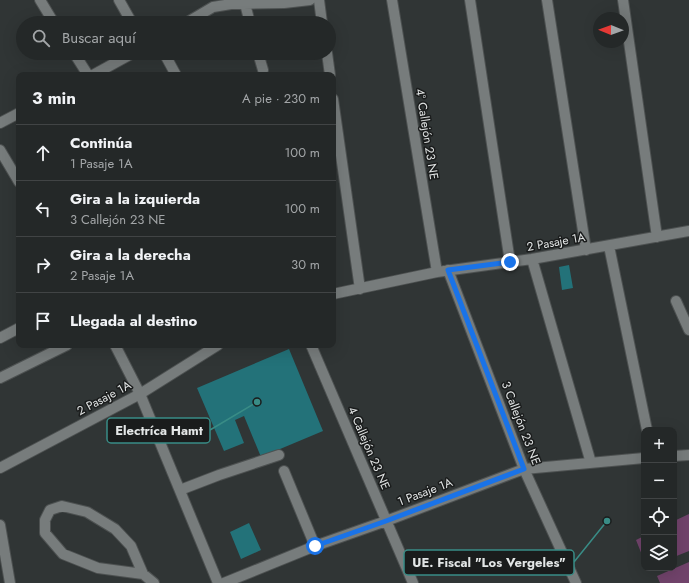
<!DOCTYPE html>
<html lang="es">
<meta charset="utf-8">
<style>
body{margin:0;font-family:Jost,sans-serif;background:#303434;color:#f1f3f6}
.controls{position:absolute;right:12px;bottom:12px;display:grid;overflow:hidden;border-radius:8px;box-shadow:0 4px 16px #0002}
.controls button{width:36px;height:36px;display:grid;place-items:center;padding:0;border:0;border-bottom:1px solid #414445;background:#242828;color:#f1f3f6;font:20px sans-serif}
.compass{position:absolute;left:593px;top:12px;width:36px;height:36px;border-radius:50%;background:#242828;box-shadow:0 4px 16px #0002;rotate:271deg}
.stop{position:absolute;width:12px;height:12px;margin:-9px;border:3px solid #1a73e8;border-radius:50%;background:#fff}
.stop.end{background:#1a73e8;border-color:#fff;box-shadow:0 1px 4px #0008}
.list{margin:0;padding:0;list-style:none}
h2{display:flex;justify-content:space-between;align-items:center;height:52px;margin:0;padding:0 16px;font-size:17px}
h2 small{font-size:13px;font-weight:400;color:#a3a6a8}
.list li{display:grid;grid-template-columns:26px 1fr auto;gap:12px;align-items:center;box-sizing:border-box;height:56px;padding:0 16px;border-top:1px solid #414445}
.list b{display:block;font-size:15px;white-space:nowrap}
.list p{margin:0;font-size:13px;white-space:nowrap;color:#a3a6a8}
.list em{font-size:13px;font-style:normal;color:#a3a6a8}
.icon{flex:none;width:22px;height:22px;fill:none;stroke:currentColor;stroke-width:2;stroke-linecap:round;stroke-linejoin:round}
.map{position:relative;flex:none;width:689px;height:583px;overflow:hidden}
.search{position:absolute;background:#242828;box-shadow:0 4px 16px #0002;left:16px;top:16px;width:320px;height:44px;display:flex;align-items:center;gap:10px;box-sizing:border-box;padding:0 14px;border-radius:22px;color:#a3a6a8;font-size:15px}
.panel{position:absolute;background:#242828;box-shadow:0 4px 16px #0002;left:16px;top:72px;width:320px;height:276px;border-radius:8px}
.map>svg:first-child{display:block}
</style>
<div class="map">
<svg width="689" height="583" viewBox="0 0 689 583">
<rect width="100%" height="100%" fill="#303535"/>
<path fill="#71436b" d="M689 514V551L674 557V521Z
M644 536V560L636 540Z
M689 562V583H660L657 576Z"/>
<path fill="#237279" d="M569 265 573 288 562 290 559 267Z
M289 349 323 431 261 457 244 416 235 420 244 443 224 451 197 388Z
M249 523 261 550 241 559 230 532Z"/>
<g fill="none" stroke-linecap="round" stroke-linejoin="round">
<g stroke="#4d5151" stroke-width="12">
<path id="minor" d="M40 0 54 23
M119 0 132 23
M244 0 250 23
M319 0 322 23
M392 0 437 272
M470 0 510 262
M547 0 586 250
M623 0 657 237
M186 23 213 7 231 4 284 3 310 0
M74 53 88 75
M164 53 176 75
M258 53 263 70
M327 53 330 75
M93 75 133 53
M333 99 360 289
M0 123 19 113
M0 150 19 182
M609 246 647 430
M532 259 591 463
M448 270 524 469 576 583
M333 294 437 272 532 259 689 231
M676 301 689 330
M0 338 19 328
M115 345 140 394 218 583
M311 345 413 583
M0 378 67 345
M674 456 689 455
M0 468 140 394 218 345
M284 471 315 546
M180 490 219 475 279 455
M0 525 10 583
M143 574 131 546 115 529 87 512 62 506 50 510 45 520V533L63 554 98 568 143 574 154 583
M224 583 315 546 386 521 524 469 644 458"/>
</g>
<use href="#minor" stroke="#777c7c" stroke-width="10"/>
</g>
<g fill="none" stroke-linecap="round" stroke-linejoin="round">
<path stroke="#1a73e8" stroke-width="5" d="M315 546 386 521 524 469 448 270 510 262"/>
</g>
<g text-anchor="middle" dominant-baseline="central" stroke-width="3" stroke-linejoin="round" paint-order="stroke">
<g font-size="12" fill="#e3e6e6" stroke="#1a1c1c">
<text transform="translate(427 134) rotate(81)">4° Callejón 23 NE</text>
<text transform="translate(556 242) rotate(-10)">2 Pasaje 1A</text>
<text transform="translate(104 398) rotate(-28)">2 Pasaje 1A</text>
<text transform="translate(521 423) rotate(69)">3 Callejón 23 NE</text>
<text transform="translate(369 448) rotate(67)">4 Callejón 23 NE</text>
<text transform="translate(425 492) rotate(-21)">1 Pasaje 1A</text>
</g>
</g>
<path fill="none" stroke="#398c86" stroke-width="1.5" d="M257 402L210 430M607 521L574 562"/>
<g fill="#398c86" stroke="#1a1c1c" stroke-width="1.5">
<circle cx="257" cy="402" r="4"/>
<circle cx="607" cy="521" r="4"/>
</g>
<g fill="#1a1c1c" stroke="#398c86" stroke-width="1.5">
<rect x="107" y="418" width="103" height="25" rx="4"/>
<rect x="404" y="550" width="170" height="25" rx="4"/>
</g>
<g font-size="13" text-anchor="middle" font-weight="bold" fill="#e3e6e6">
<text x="159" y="435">Electríca Hamt</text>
<text x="489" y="567">UE. Fiscal "Los Vergeles"</text>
</g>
</svg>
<div class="controls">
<button>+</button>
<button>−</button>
<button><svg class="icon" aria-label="locate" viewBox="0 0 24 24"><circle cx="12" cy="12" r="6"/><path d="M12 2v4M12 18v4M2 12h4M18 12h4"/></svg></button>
<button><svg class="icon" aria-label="layers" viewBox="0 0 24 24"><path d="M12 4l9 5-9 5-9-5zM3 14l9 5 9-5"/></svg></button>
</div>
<svg class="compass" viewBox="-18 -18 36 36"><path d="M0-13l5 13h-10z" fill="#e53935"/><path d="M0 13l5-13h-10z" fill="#a3a6a8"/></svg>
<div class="stop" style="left:315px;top:546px"></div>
<div class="stop end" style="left:510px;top:262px"></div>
<div class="search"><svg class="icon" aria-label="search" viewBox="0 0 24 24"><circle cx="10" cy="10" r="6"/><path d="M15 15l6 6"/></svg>Buscar aquí</div>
<section class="panel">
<h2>3 min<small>A pie · 230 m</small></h2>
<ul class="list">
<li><svg class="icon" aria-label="ahead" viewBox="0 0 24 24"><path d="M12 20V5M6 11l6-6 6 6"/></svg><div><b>Continúa</b><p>1 Pasaje 1A</p></div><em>100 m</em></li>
<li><svg class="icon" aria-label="left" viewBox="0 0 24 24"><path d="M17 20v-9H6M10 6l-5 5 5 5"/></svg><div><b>Gira a la izquierda</b><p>3 Callejón 23 NE</p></div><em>100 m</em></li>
<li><svg class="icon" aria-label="right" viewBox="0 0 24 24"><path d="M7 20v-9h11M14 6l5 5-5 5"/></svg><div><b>Gira a la derecha</b><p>2 Pasaje 1A</p></div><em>30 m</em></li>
<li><svg class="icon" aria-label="arrive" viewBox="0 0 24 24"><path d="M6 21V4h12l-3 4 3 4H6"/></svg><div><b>Llegada al destino</b></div></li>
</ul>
</section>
</div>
